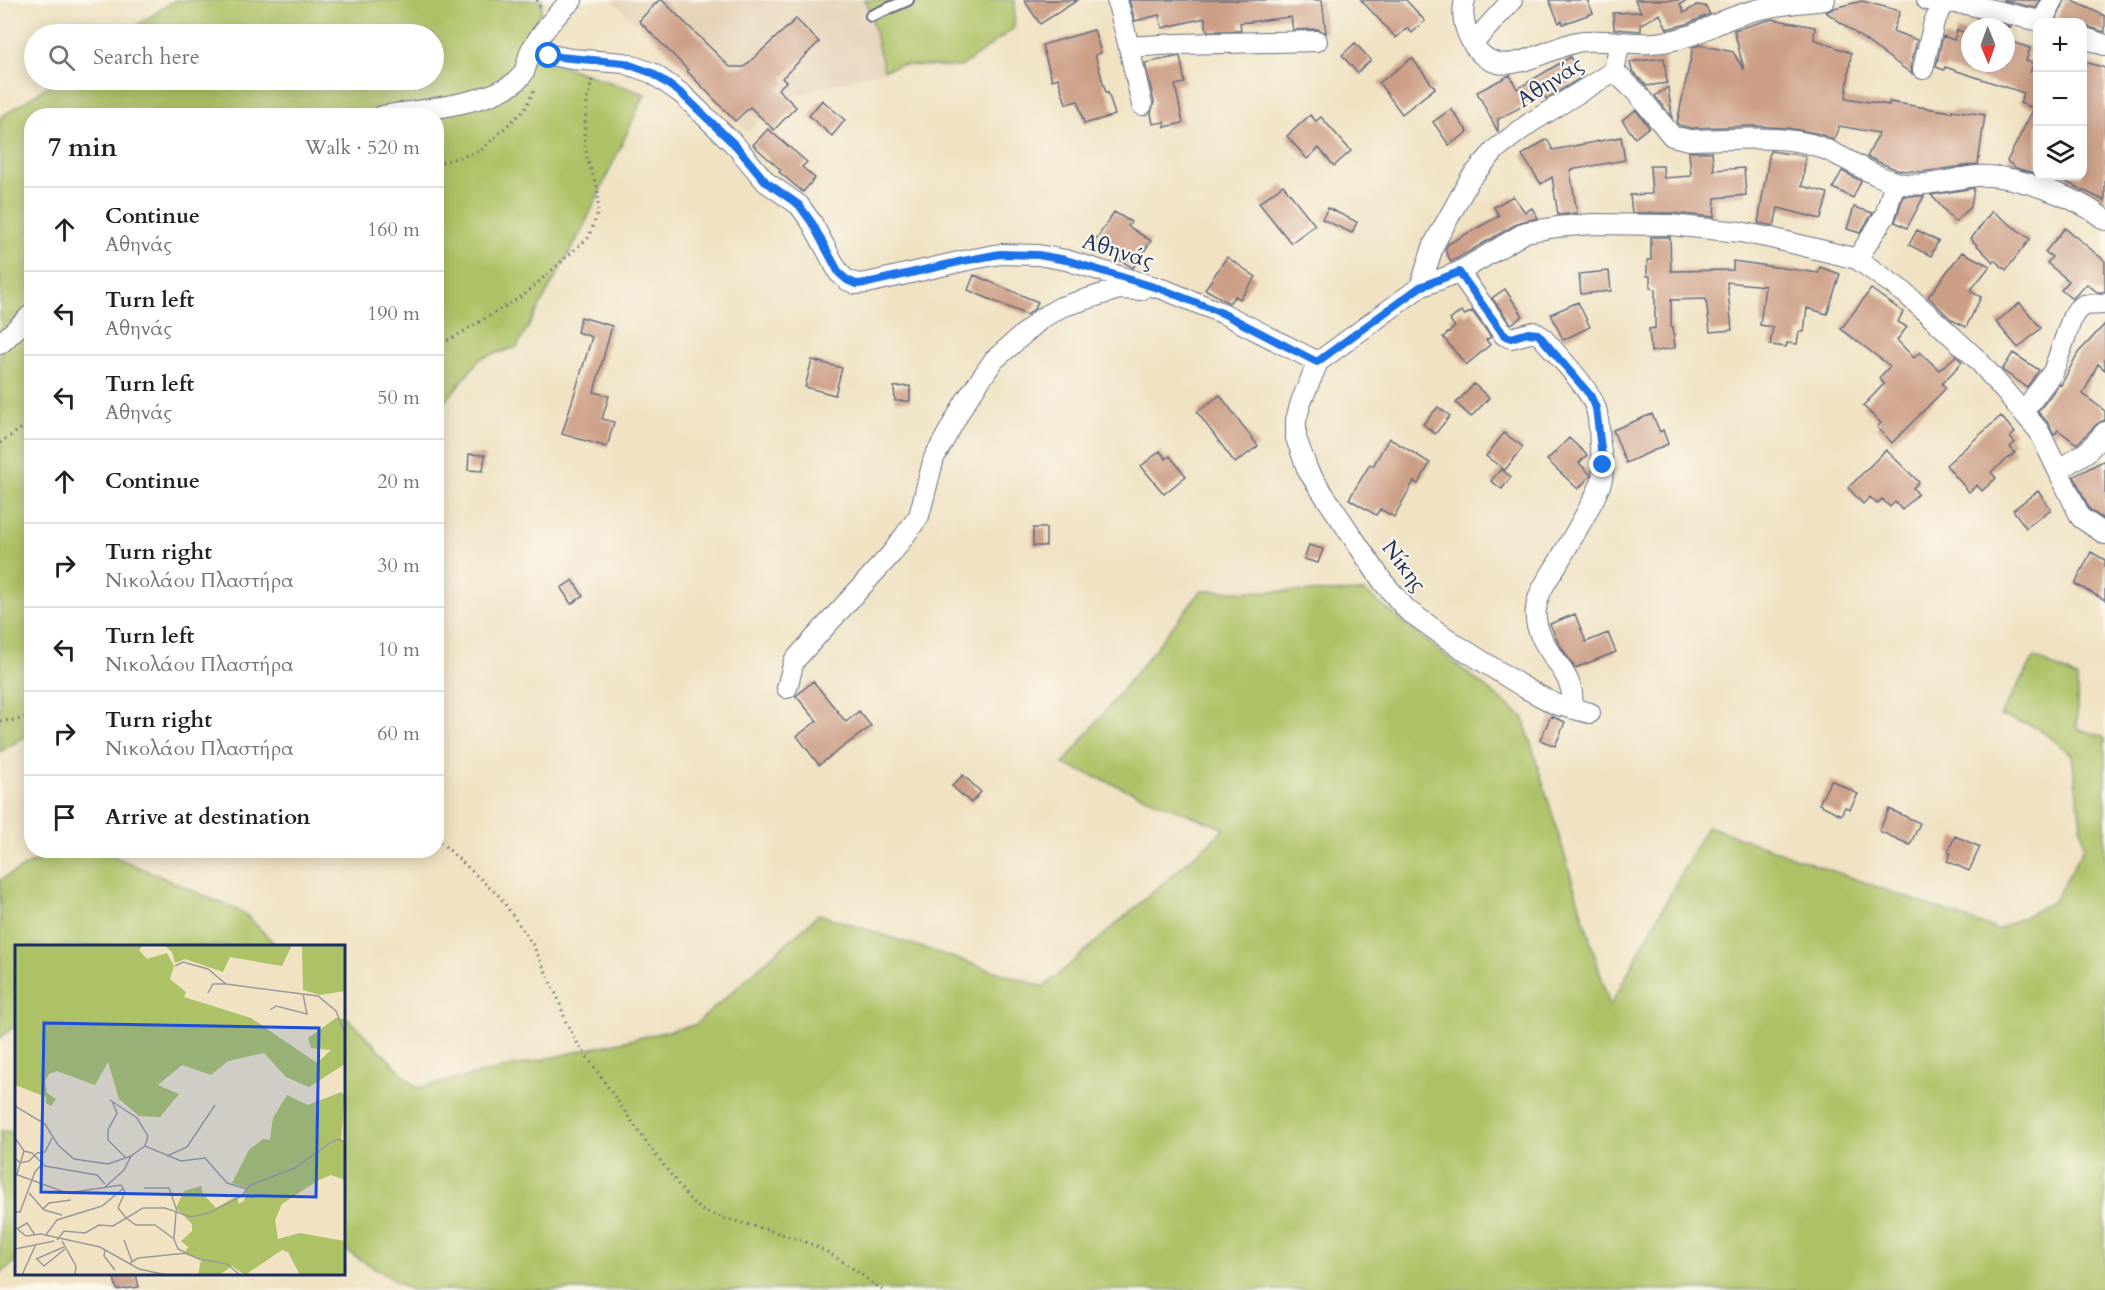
<!DOCTYPE html>
<meta charset="utf-8">
<style>
body{margin:0;font-family:Cardo,serif;background:#f2f2f2;color:#202124}
.controls{position:absolute;right:18px;top:18px;display:grid;overflow:hidden;border-radius:12px;box-shadow:0 3px 15px #0003}
.controls button{width:54px;height:54px;display:grid;place-items:center;padding:0;border:0;border-bottom:2px solid #e0e0e0;background:#fff;color:#202124;font:30px sans-serif}
.compass{position:absolute;left:1961px;top:18px;width:54px;height:54px;border-radius:50%;background:#fff;box-shadow:0 3px 15px #0003;rotate:179deg}
.stop{position:absolute;width:18px;height:18px;margin:-14px;border:4px solid #1a73e8;border-radius:50%;background:#fff}
.stop.end{background:#1a73e8;border-color:#fff;box-shadow:0 2px 6px #0008}
.list{margin:0;padding:0;list-style:none}
h2{display:flex;justify-content:space-between;align-items:center;height:78px;margin:0;padding:0 24px;font-size:26px}
h2 small{font-size:20px;font-weight:400;color:#757577}
.list li{display:grid;grid-template-columns:39px 1fr auto;gap:18px;align-items:center;box-sizing:border-box;height:84px;padding:0 24px;border-top:2px solid #e0e0e0}
.list b{display:block;font-size:22px;white-space:nowrap}
.list p{margin:0;font-size:20px;white-space:nowrap;color:#757577}
.list em{font-size:20px;font-style:normal;color:#757577}
.icon{flex:none;width:33px;height:33px;fill:none;stroke:currentColor;stroke-width:2;stroke-linecap:round;stroke-linejoin:round}
.map{position:relative;flex:none;width:2105px;height:1290px;overflow:hidden}
.search{position:absolute;background:#fff;box-shadow:0 3px 15px #0003;left:24px;top:24px;width:420px;height:66px;display:flex;align-items:center;gap:15px;box-sizing:border-box;padding:0 21px;border-radius:33px;color:#757577;font-size:22px}
.panel{position:absolute;background:#fff;box-shadow:0 3px 15px #0003;left:24px;top:108px;width:420px;height:750px;border-radius:24px}
.map>svg:first-child{display:block}
</style>
<div class="map">
<svg width="2105" height="1290" viewBox="0 0 2105 1290">
<rect width="100%" height="100%" fill="#fbf7ec"/>
<filter id="ink" filterUnits="userSpaceOnUse"><feTurbulence type="fractalNoise" baseFrequency=".0167" numOctaves="2"/><feDisplacementMap in="SourceGraphic" scale="12" xChannelSelector="R" yChannelSelector="G"/><feConvolveMatrix kernelMatrix="1 2 1 2 8 2 1 2 1" color-interpolation-filters="sRGB"/></filter>
<filter id="wash" filterUnits="userSpaceOnUse"><feTurbulence type="fractalNoise" baseFrequency=".008" numOctaves="4" result="noise"/><feDisplacementMap in="SourceGraphic" scale="24" xChannelSelector="R" yChannelSelector="G"/><feGaussianBlur stdDeviation="1.35" result="paint"/><feColorMatrix in="noise" values="0 0 0 0 0 0 0 0 0 0 0 0 0 0 0 0 0 1.4 0 .05"/><feComposite in="paint" operator="in"/></filter>
<g filter="url(#wash)">
<rect width="100%" height="100%" fill="#f0e2c3"/>
<path fill="#e4d1b6" d="M612 0H864L868 4 884 70 788 98 785 96 748 132Z"/>
<path fill="#adc266" stroke="#647862" stroke-width="1.5" d="M175 0H543L532 56 645 94 583 228 517 347 481 358 437 411 436 116H32V732L0 752V118L57 80H434V34H124Z
M864 0H1015L1014 28 961 67 900 65 884 70 868 4Z
M1201 591 1365 592 1523 717 1610 1006 1707 826 1998 930 2054 901 2084 848 2072 755 2037 727 2000 716 2035 657 2077 678V728L2105 738V1290H410L344 1249V1014L417 1088 695 1025 819 914 1044 987 1225 829 1063 764Z
M53 851H102L244 913 277 946H16V1025L0 1038V880Z
M0 1131 16 1132V1261L0 1274Z"/>
<g id="blocks">
<path fill="#cc9e86" d="M659 0H662L730 67H744L796 19 819 42 782 78 786 82 778 89 796 107 774 130 750 107 735 121 687 71 688 70 639 21Z
M1024 0H1078L1040 24Z
M1129 0H1322L1326 33 1317 29 1293 30 1291 17 1240 23 1241 31H1207L1205 18 1162 28 1159 15 1135 21Z
M1361 0H1406L1425 21 1412 33 1407 28 1396 38Z
M1549 0H1587L1593 13 1563 24 1562 21 1559 23Z
M1635 0H1689L1680 4 1684 13 1697 5 1705 6 1710 14 1687 24 1667 29 1660 14 1641 24V31L1614 29 1613 13 1641 12Z
M2002 0H2040L2036 8Z
M2065 0H2071L2105 16V32L2082 25V22H2061L2056 20Z
M1862 1 1900 11 1893 31 1917 40 1911 66 1912 74 1826 12 1834 8Z
M1772 19 1815 27 1814 39 1851 53 1846 98 1889 105V102L1952 112V110L1985 115 1978 164 1922 172 1897 170 1867 157 1879 133 1839 126 1834 140 1820 134 1788 128 1754 126 1690 128 1679 125 1677 123 1693 47 1700 45 1733 52 1744 70 1734 30Z
M1977 19 2012 27H1974Z
M1094 30 1101 53 1095 55 1106 93 1108 92 1115 115 1084 124 1078 101 1066 104 1058 78 1052 80 1042 45Z
M1957 30 1970 34V63H2006V40L2030 48 2026 61 2034 63 2030 73 2035 59 2037 60V174L2016 168 2007 161 2034 108 2020 103 2024 93 1945 67 1944 70 1936 67 1943 36 1954 40Z
M1355 43 1371 60 1357 73 1342 55Z
M1180 56 1185 83 1175 85 1183 123 1165 127 1164 122 1153 124 1151 113 1154 102 1145 63Z
M1570 57 1582 77 1546 99 1544 95 1498 119V132L1477 92 1510 75 1517 89Z
M1412 58 1435 88 1402 114 1379 83Z
M1664 58 1667 83 1647 86 1632 71 1630 62Z
M2082 61 2105 68V201L2054 176H2082Z
M1668 87 1672 117 1655 96Z
M822 100 845 120 832 136 809 116Z
M1451 109 1468 132 1449 145 1433 122Z
M1636 110 1649 127 1635 138 1622 120Z
M1310 115 1316 121 1321 117 1351 151 1334 166 1319 148 1307 159 1287 136Z
M768 129 807 162 802 167 815 178 803 192 779 172 781 170 753 145Z
M1621 137 1625 160 1570 170 1577 213 1558 215 1552 177 1541 184 1522 155 1547 139 1553 150Z
M1770 151 1806 156 1802 186 1828 193 1821 219 1778 208 1774 226 1758 223Z
M1689 152H1712L1714 170 1744 168 1746 195 1715 198 1714 217 1671 213H1632L1630 195 1652 194 1650 166H1663L1664 178 1691 176Z
M1842 171 1861 181 1853 198 1833 188Z
M1283 185 1315 225 1291 243 1259 203Z
M1974 188 1971 207 1955 222 1931 195Z
M1513 196 1525 212 1532 208 1538 218 1520 222 1451 262 1445 250 1448 244 1499 216 1494 207Z
M1903 196H1924L1907 228 1895 222Z
M1854 207 1873 213 1860 233 1847 229Z
M1328 208 1357 222 1352 233 1322 219Z
M1992 211 2030 239 2006 270 1994 260 1993 262 1971 239Z
M1114 212 1131 222 1128 226 1151 241 1133 268 1093 244Z
M2065 228 2105 261V292H2097L2087 284 2072 299 2061 290 2069 281 2047 263 2052 257 2045 252Z
M1917 230 1938 241 1931 256 1909 245Z
M1651 237H1670L1671 271 1733 270V261L1818 273 1820 267 1840 274 1827 314 1807 308 1804 332H1799L1797 344 1787 343 1786 347 1770 345 1773 327 1760 325 1765 286 1727 282 1732 330 1710 332 1706 299 1671 300V327H1673L1675 348 1651 352 1649 329 1655 328V289L1650 288V276H1647V260H1651Z
M1962 252 1990 266 1970 291 1981 297 1966 327 1952 320 1928 297Z
M1227 257 1256 277 1240 299 1235 296 1229 303 1205 289Z
M1609 271 1611 291 1581 294 1579 274Z
M974 275 1038 302 1035 308 1027 315 968 290Z
M1505 289 1523 316 1511 324 1492 298Z
M1871 289 1903 312 1898 322 1907 327 1897 340 1914 358 1920 352 1939 370 1956 356 1962 362 1942 384 1946 388 1892 443 1877 427 1881 423 1863 406 1884 384 1879 378 1890 366 1841 329Z
M1578 302 1590 327 1563 340 1551 314Z
M2020 303 2041 328 2018 348 1996 322Z
M1461 311 1465 315 1472 311 1491 337 1486 340 1490 345 1466 365 1443 337 1455 327 1450 320Z
M581 317 612 326 594 392 609 396 602 419 614 422 607 447 562 434 592 337 577 332Z
M2105 324V370L2098 364 2083 394 2105 411V420L2097 424 2077 444 2058 430 2054 435 2048 423 2038 412 2059 384 2061 385 2078 353Z
M2013 353 2039 370 2027 387 2002 370Z
M812 360 842 368 835 395 805 387Z
M1474 384 1489 398 1471 417 1456 403Z
M910 386V401H895L894 387Z
M1220 395 1258 446 1235 463 1197 412Z
M1438 407 1450 416 1435 434 1423 424Z
M1652 414 1660 432 1663 430 1668 444 1626 463 1613 430Z
M2001 416 2015 433 2010 437 2015 443 2010 447 2015 453 1991 472 1996 478 1982 491 1977 485 1969 492 1946 465Z
M1504 433 1523 447 1505 470 1486 456Z
M1389 438 1430 463 1418 484 1414 481 1394 517 1380 509 1376 515 1349 499 1370 464 1373 466Z
M1569 438 1587 455 1579 463 1591 475 1578 489 1547 460Z
M1886 450 1919 482 1913 488 1918 494 1902 510 1895 502 1890 507 1882 499 1877 504 1870 497 1863 504 1848 488Z
M1160 451 1166 459 1170 456 1186 476 1164 494 1141 466Z
M469 454 485 455 483 471 468 470Z
M2105 460V520L2090 510 2074 476Z
M1501 469 1511 477 1502 489 1491 481Z
M2038 491 2051 509 2026 528 2013 510Z
M1033 528H1046V546H1033Z
M1309 545 1323 549 1318 563 1304 559Z
M2091 552 2105 560V600L2075 584Z
M573 580 583 596 571 604 561 588Z
M1575 614 1586 642 1608 633 1616 652 1575 668 1558 642 1550 624Z
M813 681 846 722 859 711 871 726 819 765 797 736 817 721 796 696Z
M1551 716 1565 722 1555 746 1540 740Z
M963 775 981 792 971 803 952 786Z
M1831 780 1858 794 1850 809 1845 807 1841 815 1819 804Z
M1889 809 1920 823 1910 845 1879 831Z
M1955 836 1980 847 1969 871 1947 861 1951 854 1948 852Z
M113 1274H136L139 1287 117 1290Z"/>
</g>
</g>
<g filter="url(#ink)">
<use href="#blocks" fill-opacity="0" stroke="#666e81" stroke-width="1.5"/>
<g fill="none" stroke-linecap="round" stroke-linejoin="round">
<g stroke="#666e81" stroke-width="14">
<path id="lane" d="M871 16 908 0"/>
</g>
<g stroke="#666e81" stroke-width="22">
<path id="street" d="M1117 0 1129 47 1177 44 1317 41
M1465 0C1458 22 1473 58 1498 63 1519 68 1554 47 1577 42 1605 37 1634 47 1663 42 1692 38 1706 28 1731 18 1761 6 1794 3 1825 0
M1927 0 1966 4 2044 22
M2042 22 2053 0
M2082 37 2105 45
M1473 43 1512 0
M1129 47 1142 105
M531 51 571 59 624 63 652 73 682 94 736 146 766 182 799 205 812 223 839 273 847 280 856 284 867 283 963 261 1000 254 1038 255 1066 260 1165 290 1222 313 1318 362 1420 287 1434 244 1470 179 1497 148 1530 123 1614 71 1620 42
M1923 69 1934 22 1945 2
M1614 71 1637 93 1672 136 1689 140C1729 140 1780 134 1817 146 1846 156 1875 180 1905 184 1928 187 1954 178 1977 176 2013 174 2078 197 2105 220
M382 116C416 110 506 104 524 72 527 65 528 57 531 50 542 32 556 14 572 0
M1857 259 1885 216 1895 182
M1459 272 1504 335 1511 338 1534 332 1542 337C1557 355 1587 385 1595 406 1600 418 1599 434 1600 446 1602 458 1605 472 1601 483 1591 508 1575 532 1562 556 1553 573 1538 589 1536 609 1531 648 1581 672 1571 708
M1420 287 1459 272 1526 232 1557 227 1592 224 1670 225 1740 232 1771 238 1857 259 1905 293 1978 360 2039 431 2081 518 2105 534
M0 344 32 314
M1318 362 1301 402 1296 420V438L1308 471 1383 582 1407 610 1455 644 1525 688 1555 704 1590 713
M2023 412 2053 372 2072 318 2077 310 2084 305 2105 304
M2058 470 2088 451 2105 432
M787 688 794 661 892 553 919 516 934 458 965 402 994 360 1042 318 1061 307 1119 289 1141 290"/>
</g>
<path stroke="#666e81" stroke-width="3" stroke-dasharray="1.5 4.5" stroke-linecap="butt" d="M537 0 540 7
M436 164 480 151 525 109 535 88
M436 344 451 339 524 295 588 238 598 213V190L587 159 584 136 587 100 593 77
M0 443 32 421
M0 721 17 720 32 715
M436 838 500 897 533 945 558 998 566 1022 576 1041 649 1146 690 1200 701 1210 711 1214C746 1225 782 1232 815 1246 839 1257 860 1274 882 1290"/>
<use href="#lane" stroke="#fff" stroke-width="10"/>
<use href="#street" stroke="#fff" stroke-width="20"/>
</g>
</g>
<g fill="none" stroke-linecap="round" stroke-linejoin="round" filter="url(#ink)">
<path stroke="#1a73e8" stroke-width="8" d="M549 56 624 63 652 73 682 94 736 146 766 182 799 205 812 223 839 273 847 280 856 284 867 283 963 261 1000 254 1038 255 1066 260 1164 290 1222 313 1317 362 1420 287 1459 272 1504 335 1511 338 1528 333 1538 334 1590 395 1596 408 1603 465"/>
</g>
<g text-anchor="middle" dominant-baseline="central" stroke-width="4.5" stroke-linejoin="round" paint-order="stroke">
<g font-size="22" fill="#1b2f5e" stroke="#fbf7ec">
<text transform="translate(1550 82) rotate(-33)">Αθηνάς</text>
<text transform="translate(1118 251) rotate(17)">Αθηνάς</text>
<text transform="translate(1404 566) rotate(53)">Νίκης</text>
</g>
</g>
<g transform="translate(15 945)">
<rect width="330" height="330" fill="#f0e2c3"/>
<path d="M0 0H128L124 5 132 14 152 8 159 21 155 34 171 47 169 52 236 73 302 118 316 105 296 103 293 93 321 73 330 74V119L294 142 271 132 249 108 213 116 196 130 167 120 143 140 164 149 145 172 124 171 104 154 93 117 80 140 42 126 34 129 30 136 32 148 41 154 36 161 31 158V152L0 140ZM149 0H277L267 21 215 12 208 27 170 14 160 18 157 7ZM287 0H330V46L305 50 288 45ZM326 147 330 151 326 195 330 200V235L316 230 302 236 267 259 260 275 263 294 285 288 330 296V330H285L273 307 267 305 230 330 217 321 204 330H183L186 315 169 309 173 302 166 296 177 286V279L161 263 169 246 186 241 188 249 201 263 222 251 224 259 229 256 232 243 217 238 234 205 248 194 255 195 258 173 272 150 293 160Z" fill="#adc266"/>
<path fill="none" stroke="#9b9a9b" stroke-width="1.5" d="M160 21 168 17 193 24 211 39 303 51 321 66 330 89M193 48 198 39H211M255 65 261 61 292 69 288 49M95 155 122 173 133 191 130 201M97 156 102 168 93 185V195L111 213M0 161 30 179 43 200 59 214 93 219 116 211M0 193 9 206 17 208 30 221 82 230 90 239M152 211 172 202 200 160M0 213 5 218 14 216 22 208 30 207 37 193M0 229 52 248 106 240 110 247 103 263 111 273 121 280H140L159 294M2 229 9 206M89 243 109 225 116 211 130 201 166 216 190 213 212 238 232 244M129 243H154L162 266M14 248 29 265 47 270M28 264 34 258 56 255M0 267H5L20 227 27 219M161 267 159 294 163 304 184 314 212 319 225 330M0 282 11 291 26 289 85 302 124 324 152 330M2 284 12 278 20 290M30 291 42 275 87 261 109 243M42 295 49 286 70 288 84 280 98 281 128 263H150L176 272 194 268 227 251 235 240 280 223 315 198 323 194 330 197M109 295 117 316M47 296 61 321 60 330M0 304 39 296M90 304 89 311 100 325M21 314 49 302M22 314 29 321 50 304M115 318 123 313 172 308M7 330 21 299"/>
<path fill="#1d4ed8" fill-opacity="0.15" stroke="#1d4ed8" stroke-width="3" d="M29 78 304 83 301 252 26 247Z"/>
<rect width="330" height="330" fill="none" stroke="#1b2f5e" stroke-width="3"/>
</g>
</svg>
<div class="controls">
<button>+</button>
<button>−</button>
<button><svg class="icon" aria-label="layers" viewBox="0 0 24 24"><path d="M12 4l9 5-9 5-9-5zM3 14l9 5 9-5"/></svg></button>
</div>
<svg class="compass" viewBox="-18 -18 36 36"><path d="M0-13l5 13h-10z" fill="#e53935"/><path d="M0 13l5-13h-10z" fill="#757577"/></svg>
<div class="stop" style="left:549px;top:56px"></div>
<div class="stop end" style="left:1603px;top:465px"></div>
<div class="search"><svg class="icon" aria-label="search" viewBox="0 0 24 24"><circle cx="10" cy="10" r="6"/><path d="M15 15l6 6"/></svg>Search here</div>
<section class="panel">
<h2>7 min<small>Walk · 520 m</small></h2>
<ul class="list">
<li><svg class="icon" aria-label="ahead" viewBox="0 0 24 24"><path d="M12 20V5M6 11l6-6 6 6"/></svg><div><b>Continue</b><p>Αθηνάς</p></div><em>160 m</em></li>
<li><svg class="icon" aria-label="left" viewBox="0 0 24 24"><path d="M17 20v-9H6M10 6l-5 5 5 5"/></svg><div><b>Turn left</b><p>Αθηνάς</p></div><em>190 m</em></li>
<li><svg class="icon" aria-label="left" viewBox="0 0 24 24"><path d="M17 20v-9H6M10 6l-5 5 5 5"/></svg><div><b>Turn left</b><p>Αθηνάς</p></div><em>50 m</em></li>
<li><svg class="icon" aria-label="ahead" viewBox="0 0 24 24"><path d="M12 20V5M6 11l6-6 6 6"/></svg><div><b>Continue</b></div><em>20 m</em></li>
<li><svg class="icon" aria-label="right" viewBox="0 0 24 24"><path d="M7 20v-9h11M14 6l5 5-5 5"/></svg><div><b>Turn right</b><p>Νικολάου Πλαστήρα</p></div><em>30 m</em></li>
<li><svg class="icon" aria-label="left" viewBox="0 0 24 24"><path d="M17 20v-9H6M10 6l-5 5 5 5"/></svg><div><b>Turn left</b><p>Νικολάου Πλαστήρα</p></div><em>10 m</em></li>
<li><svg class="icon" aria-label="right" viewBox="0 0 24 24"><path d="M7 20v-9h11M14 6l5 5-5 5"/></svg><div><b>Turn right</b><p>Νικολάου Πλαστήρα</p></div><em>60 m</em></li>
<li><svg class="icon" aria-label="arrive" viewBox="0 0 24 24"><path d="M6 21V4h12l-3 4 3 4H6"/></svg><div><b>Arrive at destination</b></div></li>
</ul>
</section>
</div>
